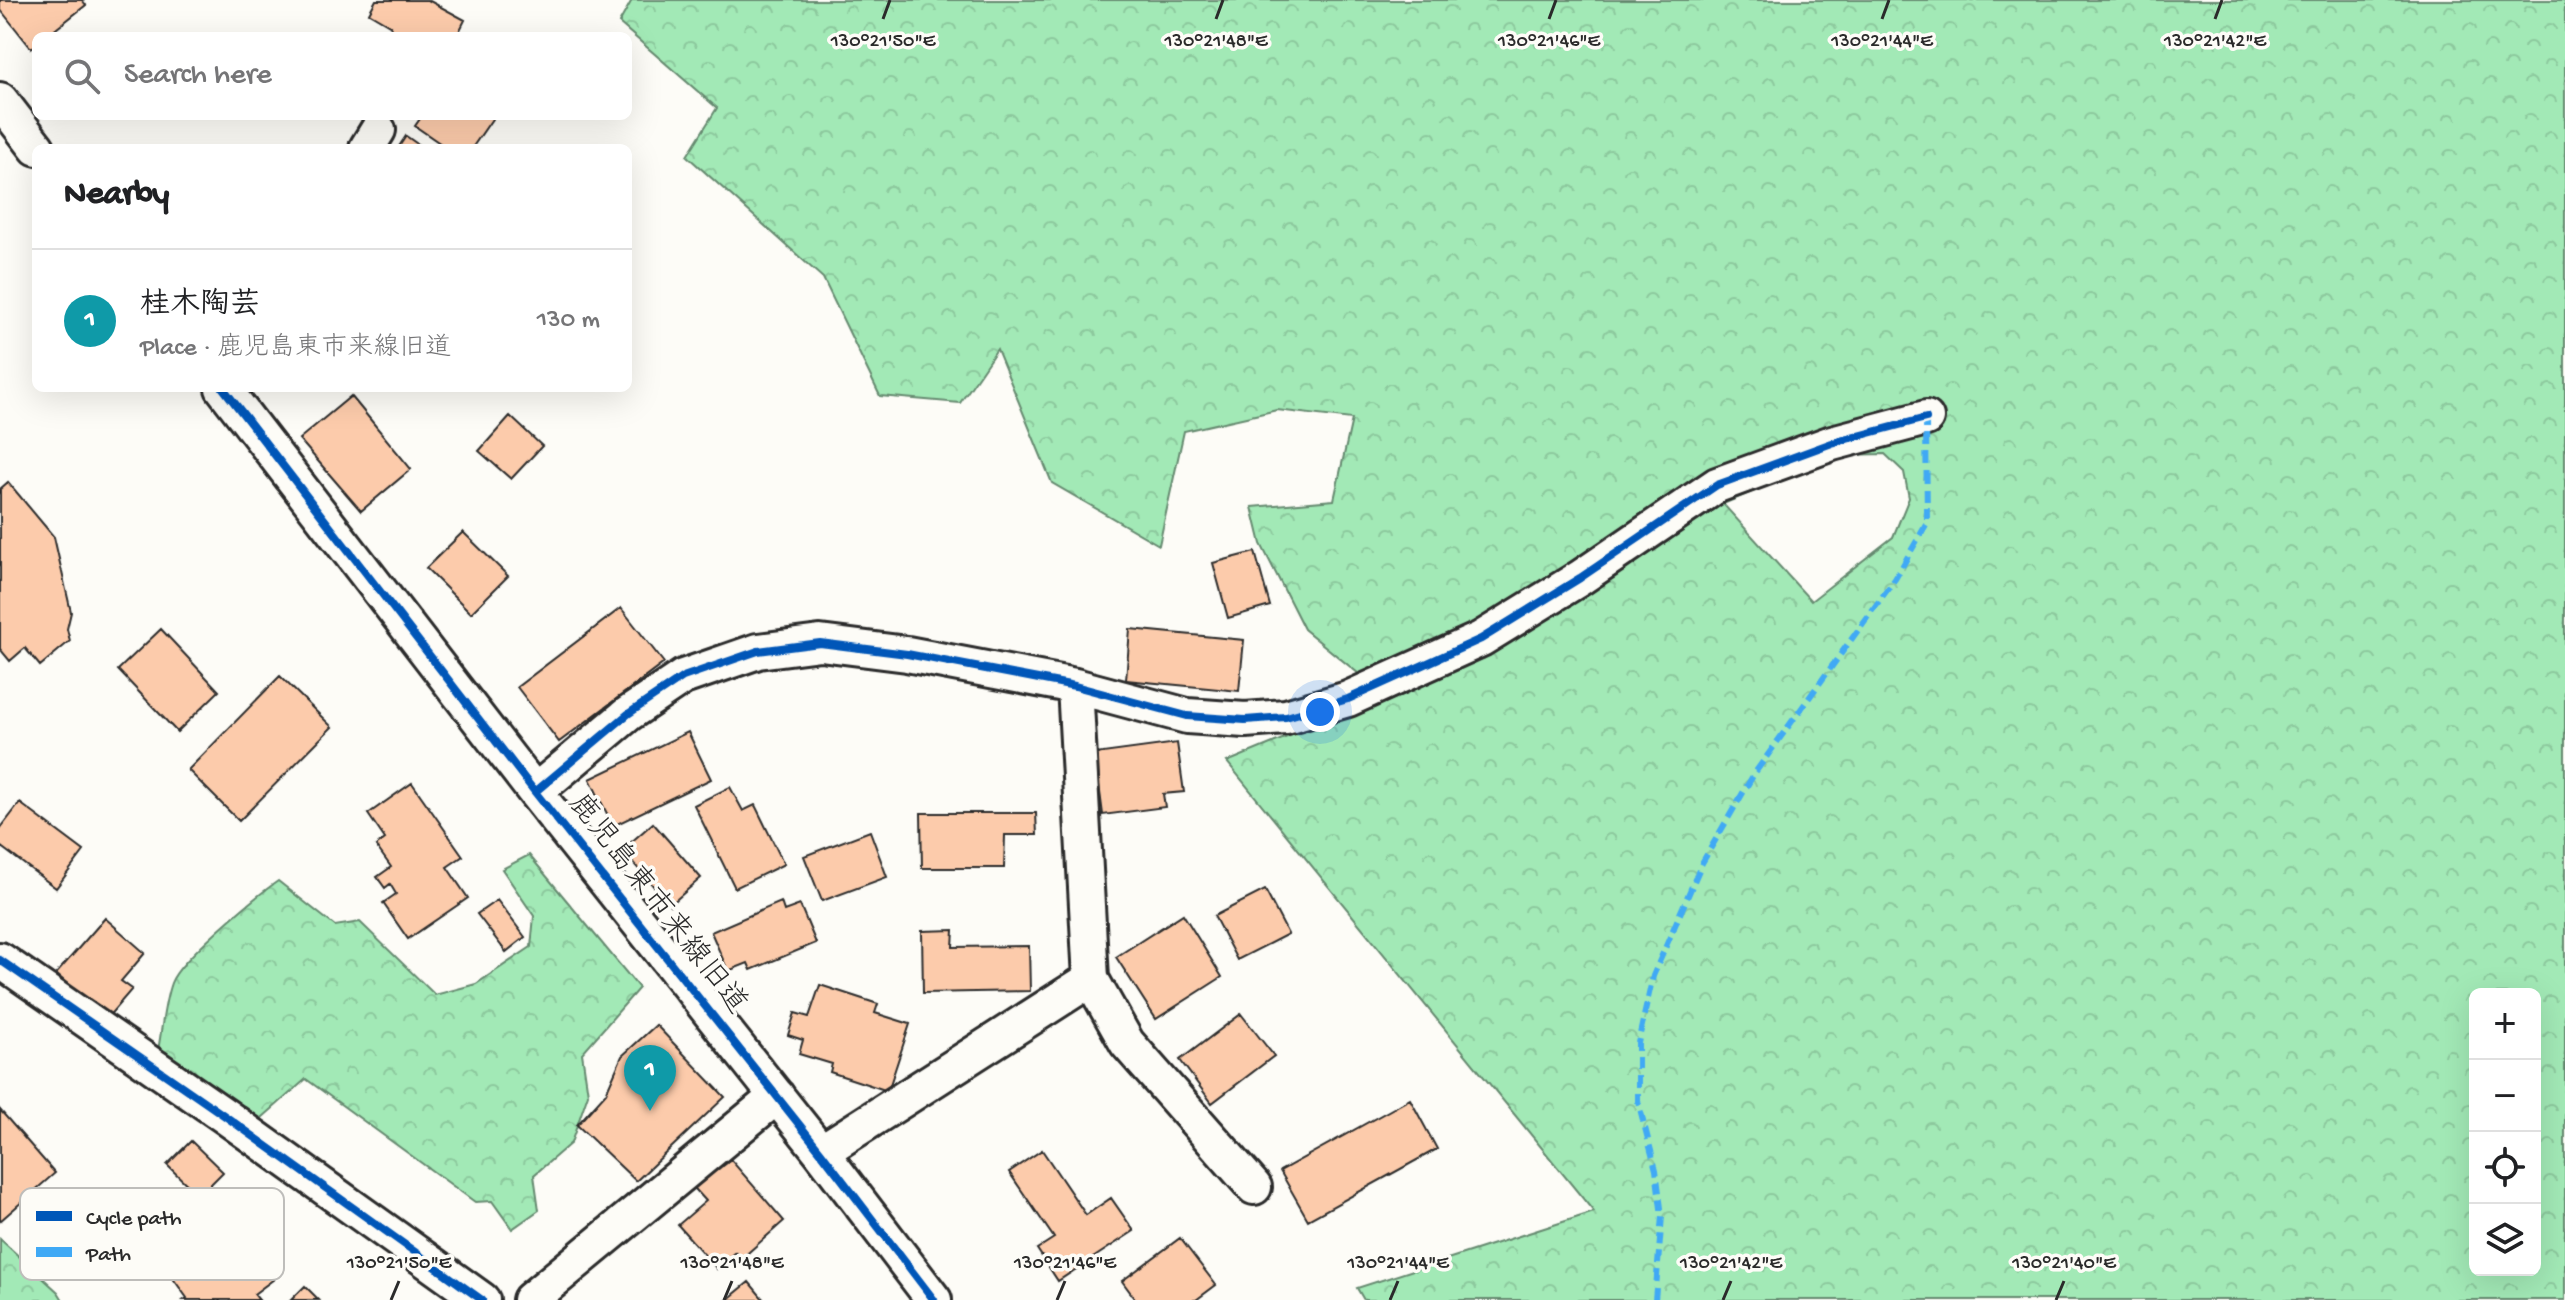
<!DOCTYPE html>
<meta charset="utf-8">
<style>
body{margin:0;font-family:"Gochi Hand","Klee One",sans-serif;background:#f2f2f2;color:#202124}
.controls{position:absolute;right:24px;bottom:24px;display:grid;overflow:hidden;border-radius:12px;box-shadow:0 8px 32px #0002}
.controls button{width:72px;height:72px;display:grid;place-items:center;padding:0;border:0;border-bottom:2px solid #e0e0e0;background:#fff;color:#202124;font:40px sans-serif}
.you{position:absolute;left:1320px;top:712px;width:28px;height:28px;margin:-20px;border:6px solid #fff;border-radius:50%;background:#1a73e8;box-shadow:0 0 0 12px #1a73e833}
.badge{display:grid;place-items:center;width:52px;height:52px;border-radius:50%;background:#7c3aed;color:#fff;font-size:26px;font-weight:700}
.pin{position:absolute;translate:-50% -66px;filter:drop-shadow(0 2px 4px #0008)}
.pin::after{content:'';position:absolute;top:42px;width:28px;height:24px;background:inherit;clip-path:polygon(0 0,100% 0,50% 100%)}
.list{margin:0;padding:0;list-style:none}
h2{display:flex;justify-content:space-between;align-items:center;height:104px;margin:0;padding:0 32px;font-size:34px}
h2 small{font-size:26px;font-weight:400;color:#757577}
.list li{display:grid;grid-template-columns:52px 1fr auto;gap:24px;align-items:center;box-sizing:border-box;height:144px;padding:0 32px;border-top:2px solid #e0e0e0}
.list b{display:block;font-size:30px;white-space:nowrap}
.list p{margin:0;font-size:26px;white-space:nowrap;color:#757577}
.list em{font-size:26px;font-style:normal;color:#757577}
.icon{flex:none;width:44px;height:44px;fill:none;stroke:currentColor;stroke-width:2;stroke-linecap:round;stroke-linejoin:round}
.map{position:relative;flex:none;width:2565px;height:1300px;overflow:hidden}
.search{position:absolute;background:#fff;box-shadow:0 8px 32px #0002;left:32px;top:32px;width:600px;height:88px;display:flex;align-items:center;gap:20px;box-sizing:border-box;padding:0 28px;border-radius:12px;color:#757577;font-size:30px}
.panel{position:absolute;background:#fff;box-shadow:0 8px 32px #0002;left:32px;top:144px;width:600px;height:248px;border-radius:12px}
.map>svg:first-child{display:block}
</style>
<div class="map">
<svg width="2565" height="1300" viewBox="0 0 2565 1300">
<defs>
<pattern id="forest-crowns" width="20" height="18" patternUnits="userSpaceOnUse" patternTransform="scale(2)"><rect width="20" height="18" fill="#a2e9b6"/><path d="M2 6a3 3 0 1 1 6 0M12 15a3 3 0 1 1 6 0" fill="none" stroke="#8cc89d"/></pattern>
</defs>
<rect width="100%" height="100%" fill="#fdfcf7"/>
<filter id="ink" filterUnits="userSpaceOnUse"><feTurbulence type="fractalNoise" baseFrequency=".0125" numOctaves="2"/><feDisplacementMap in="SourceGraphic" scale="16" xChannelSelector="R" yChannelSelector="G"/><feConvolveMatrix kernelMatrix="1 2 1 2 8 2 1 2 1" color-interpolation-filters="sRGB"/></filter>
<g filter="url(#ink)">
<path fill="url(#forest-crowns)" stroke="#668a70" stroke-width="2" fill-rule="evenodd" d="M632 0H2565V1300H1364L1357 1288 1594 1212 1227 762 1386 696 1304 629 1261 544 1252 507 1334 500 1352 419 1277 410 1184 431 1159 545 1052 483 997 349 960 403 880 396 823 278 687 156 717 108 619 23ZM1885 454 1904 472 1909 498 1893 537 1811 601 1723 504 1841 455ZM2475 994H2535V1270H2475Z
M529 855 639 988 582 1053 588 1094 571 1143 534 1175 539 1210 512 1229 492 1201 475 1202 306 1079 254 1125 157 1056C162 1032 163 1005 171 983 179 960 256 896 278 881L335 926 360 922 435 995 476 984 531 947 534 916 502 869Z
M0 1239 58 1292 63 1300H0Z"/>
<path fill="#fccbab" stroke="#2b2b2b" stroke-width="2" d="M0 0H82L86 5 47 36H36V45L31 48 0 9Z
M376 0H428L465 20 457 36H386L391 26 369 13Z
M422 116H494L472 148H447L415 126Z
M406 136 423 148H398Z
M351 396 411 469 361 511 299 439Z
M510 416 542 446 511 479 479 451Z
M8 482 54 537 71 612 67 629 70 641 40 666 25 648 10 661 0 649V489Z
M463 532 508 576 471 613 426 568Z
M1255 552 1270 606 1228 618 1213 563Z
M621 608 664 663 559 742 517 687Z
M161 629 219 691 177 732 118 670Z
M1130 629 1244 640 1239 691 1126 680Z
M280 676 332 727 239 821 188 770Z
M688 732 711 779 613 826 590 779Z
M1177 743 1184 792 1163 794 1165 807 1103 815 1095 754Z
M412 783 463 856 447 867 468 898 408 939 383 903 396 894 390 884 385 888 377 877 391 867 376 846 385 839 368 814Z
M730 787 743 811 755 805 784 864 735 888 694 805Z
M20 803 84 851 56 888 0 846V829Z
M921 813H1036L1037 835H1005L1004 868H922Z
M653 823 701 878 670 905 622 850Z
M870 831 887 877 822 901 804 856Z
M1265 890 1288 934 1237 960 1214 916Z
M497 900 525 937 506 952 477 914Z
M781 902 784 911 800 905 816 943 751 970 748 963 728 971 711 932Z
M1183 914 1222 977 1156 1019 1116 957Z
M105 918 145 953 121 981 132 989 107 1018 56 974Z
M954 930 953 947 1029 946 1030 991 923 993 922 931Z
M820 985 878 1004 875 1013 910 1024 888 1091 830 1072 832 1064 799 1054 803 1040 788 1035 795 1013 809 1017Z
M1241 1014 1274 1056 1212 1103 1180 1060Z
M656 1025 725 1097 636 1181 577 1125 606 1093 622 1056Z
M1410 1099 1437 1149 1308 1220 1280 1171Z
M0 1110 55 1173 0 1221Z
M191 1141 223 1172 199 1196 167 1165Z
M1042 1150 1086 1215 1111 1198 1134 1231 1058 1281 1037 1249 1054 1238 1009 1172Z
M713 1156 723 1166 731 1160 784 1221 741 1259 735 1252 717 1269 678 1225 706 1201 686 1179Z
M228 1216 274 1279 254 1294 259 1300H184L187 1298 162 1263Z
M1180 1238 1216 1285 1196 1300H1136L1122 1281Z
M749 1282 764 1300H727Z
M305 1286 319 1300H291Z"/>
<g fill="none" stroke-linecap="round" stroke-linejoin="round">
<g stroke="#2b2b2b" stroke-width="40">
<path id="minor" d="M0 100 37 148
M367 148 378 130
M223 388 535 792 821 1152 934 1300
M1075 686 1091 979 1127 1043 1254 1187
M535 792 628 714 683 677 758 651 820 643 907 654 1075 686 1187 716 1245 720 1286 717 1348 699 1481 639 1580 578 1717 485 1832 443 1926 418
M0 960 225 1116 482 1300
M821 1152 1091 979
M530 1300 777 1096"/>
</g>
<use href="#minor" stroke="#fdfcf7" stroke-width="34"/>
<path stroke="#3fa9f5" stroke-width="6" stroke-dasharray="12 6" stroke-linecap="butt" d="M1655 1300 1662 1216 1656 1170 1638 1101V1043L1653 976 1702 863 1754 774 1895 579 1927 523 1926 418"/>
<g stroke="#fdfcf7" stroke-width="13">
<path id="cycleway" d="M223 388 535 792 821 1152 934 1300
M535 792 628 714 683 677 758 651 820 643 907 654 1075 686 1187 716 1245 720 1286 717 1348 699 1481 639 1580 578 1717 485 1832 443 1926 418
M0 960 225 1116 482 1300"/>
</g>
<use href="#cycleway" stroke="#0057b8" stroke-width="8"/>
</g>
</g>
<path fill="none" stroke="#2b2b2b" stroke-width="3" d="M883 19 890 0M1216 19 1223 0M1549 19 1556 0M1882 19 1889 0M2215 19 2222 0M391 1300 399 1281M724 1300 732 1281M1057 1300 1065 1281M1390 1300 1398 1281M1723 1300 1731 1281M2056 1300 2064 1281"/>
<g text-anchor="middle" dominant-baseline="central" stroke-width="7" stroke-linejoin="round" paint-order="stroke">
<g font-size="30" fill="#2b2b2b" stroke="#fdfcf7">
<text transform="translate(656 905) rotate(52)">鹿児島東市来線旧道</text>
</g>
</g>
<rect x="20" y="1188" width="264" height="92" rx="12" fill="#fdfcf7" stroke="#bebdba" stroke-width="2"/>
<rect x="36" y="1211" width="36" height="10" fill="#0057b8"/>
<rect x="36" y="1247" width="36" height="10" fill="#3fa9f5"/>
<g font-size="22" fill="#2b2b2b">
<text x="86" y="1224">Cycle path</text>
<text x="86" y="1260">Path</text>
</g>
<g font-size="20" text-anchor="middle" fill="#2b2b2b" stroke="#fdfcf7" stroke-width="7" stroke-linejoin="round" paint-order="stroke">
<text x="883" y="46">130°21'50"E</text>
<text x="1549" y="46">130°21'46"E</text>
<text x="1216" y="46">130°21'48"E</text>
<text x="1882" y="46">130°21'44"E</text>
<text x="2215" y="46">130°21'42"E</text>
<text x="399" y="1268">130°21'50"E</text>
<text x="732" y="1268">130°21'48"E</text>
<text x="1065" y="1268">130°21'46"E</text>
<text x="1398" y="1268">130°21'44"E</text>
<text x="1731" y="1268">130°21'42"E</text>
<text x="2064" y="1268">130°21'40"E</text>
</g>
</svg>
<div class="controls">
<button>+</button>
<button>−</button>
<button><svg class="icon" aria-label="locate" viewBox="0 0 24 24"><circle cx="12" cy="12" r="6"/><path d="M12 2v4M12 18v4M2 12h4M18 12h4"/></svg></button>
<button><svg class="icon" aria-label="layers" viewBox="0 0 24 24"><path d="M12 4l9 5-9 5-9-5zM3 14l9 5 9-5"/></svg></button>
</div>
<div class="you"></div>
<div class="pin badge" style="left:650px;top:1111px;background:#0f9aa8">1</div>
<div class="search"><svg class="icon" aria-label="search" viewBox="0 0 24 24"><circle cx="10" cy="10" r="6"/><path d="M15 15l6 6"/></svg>Search here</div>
<section class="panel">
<h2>Nearby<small></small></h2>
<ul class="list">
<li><span class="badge" style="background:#0f9aa8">1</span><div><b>桂木陶芸</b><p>Place · 鹿児島東市来線旧道</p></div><em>130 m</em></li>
</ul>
</section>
</div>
